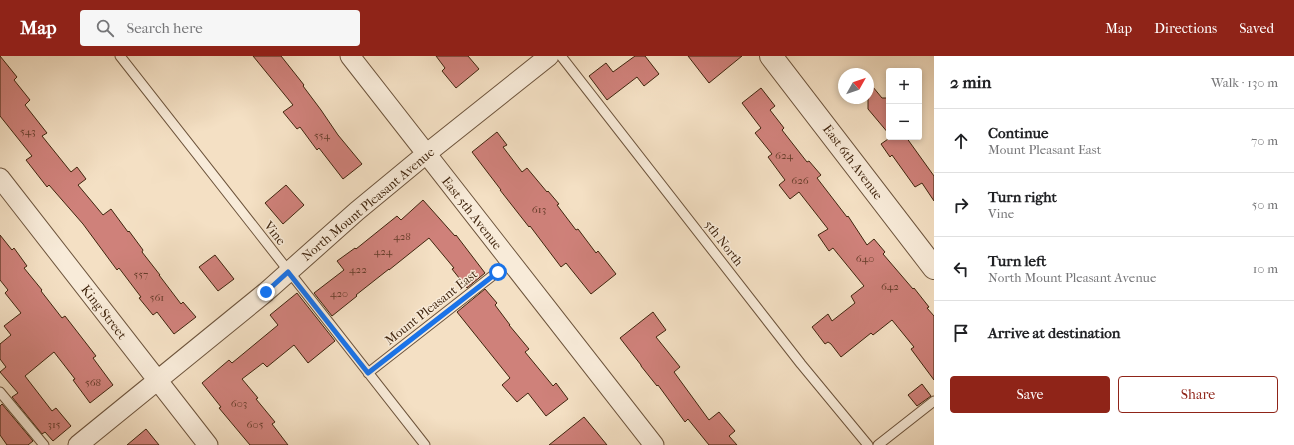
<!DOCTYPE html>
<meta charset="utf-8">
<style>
body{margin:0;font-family:"IM FELL French Canon",serif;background:#f6f6f6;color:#202124}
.controls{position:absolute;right:12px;top:12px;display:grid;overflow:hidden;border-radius:4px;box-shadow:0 2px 6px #0003}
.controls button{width:36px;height:36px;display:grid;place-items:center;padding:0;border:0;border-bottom:1px solid #e0e0e0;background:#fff;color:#202124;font:20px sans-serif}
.compass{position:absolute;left:838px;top:12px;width:36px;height:36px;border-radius:50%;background:#fff;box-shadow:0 2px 6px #0003;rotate:50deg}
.stop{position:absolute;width:12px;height:12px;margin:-9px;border:3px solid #1a73e8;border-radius:50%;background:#fff}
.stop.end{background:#1a73e8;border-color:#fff;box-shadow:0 1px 4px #0008}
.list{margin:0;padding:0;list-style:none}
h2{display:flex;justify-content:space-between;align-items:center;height:52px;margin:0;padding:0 16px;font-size:17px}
h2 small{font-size:13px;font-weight:400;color:#757577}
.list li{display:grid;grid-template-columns:26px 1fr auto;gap:12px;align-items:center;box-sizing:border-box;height:64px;padding:0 16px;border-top:1px solid #e0e0e0}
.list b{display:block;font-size:15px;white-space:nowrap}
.list p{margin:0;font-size:13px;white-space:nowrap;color:#757577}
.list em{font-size:13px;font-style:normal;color:#757577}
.actions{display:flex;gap:8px;padding:12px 16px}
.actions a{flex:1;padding:9px 0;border:1px solid #8f2418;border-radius:4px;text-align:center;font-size:14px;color:#8f2418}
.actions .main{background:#8f2418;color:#fff}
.icon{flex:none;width:22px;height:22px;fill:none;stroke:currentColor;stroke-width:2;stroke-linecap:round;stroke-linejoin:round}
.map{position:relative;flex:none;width:934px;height:389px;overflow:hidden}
header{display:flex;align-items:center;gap:24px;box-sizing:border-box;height:56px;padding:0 20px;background:#8f2418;color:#fff}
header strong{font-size:19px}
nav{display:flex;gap:22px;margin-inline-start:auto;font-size:14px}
.search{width:280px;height:36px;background:#f6f6f6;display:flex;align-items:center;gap:10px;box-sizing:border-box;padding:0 14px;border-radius:4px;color:#757577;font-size:15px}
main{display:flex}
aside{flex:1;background:#fff}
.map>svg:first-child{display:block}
</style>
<header>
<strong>Map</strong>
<div class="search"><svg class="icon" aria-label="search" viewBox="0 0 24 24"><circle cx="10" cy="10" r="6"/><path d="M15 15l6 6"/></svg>Search here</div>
<nav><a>Map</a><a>Directions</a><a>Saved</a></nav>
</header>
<main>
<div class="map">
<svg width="934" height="389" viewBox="0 0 934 389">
<rect width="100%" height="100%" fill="#f4e0c4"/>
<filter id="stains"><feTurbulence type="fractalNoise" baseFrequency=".005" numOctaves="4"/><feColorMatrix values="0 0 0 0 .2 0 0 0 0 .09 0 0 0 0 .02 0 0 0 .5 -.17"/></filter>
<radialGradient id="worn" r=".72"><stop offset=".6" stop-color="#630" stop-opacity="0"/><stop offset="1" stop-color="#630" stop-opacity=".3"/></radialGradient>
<path fill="#cf817a" stroke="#40250e" d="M0 0 17 21 14 24 30 44 25 49 47 77 42 80 71 116 77 111 86 123 78 129 103 159 111 153 128 176 129 175 143 194 142 196 160 219H159L181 248 183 246 196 261 174 278 157 256 153 259 139 242 141 241 119 212 117 214 83 168 49 129 47 131 26 104 32 100 0 60Z
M253 0H281L304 29 303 30 321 54 338 79 362 108 343 123 319 92 317 94 300 71 297 73 283 56 293 49Z
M436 0H468L479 13 456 32 442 15 445 12Z
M635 0H645L659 18 644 30 637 21 607 44 589 20 606 7 613 16Z
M688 0H742L709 27Z
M868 25 882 42H889V78L868 53Z
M761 32 775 50 770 54 784 72 782 74 807 106 809 105 821 119 817 122 847 161 848 160 867 189 874 183 885 196 883 198 913 233 914 232 929 251 927 252 934 260V324L911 293 914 291 892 264 873 279 871 277 841 301 831 288 828 286 825 288 812 271 828 258 832 265 855 247 851 240 864 230 833 192 829 195 818 179 828 173 799 136 790 143 779 129 785 124 768 101 772 98 755 77 761 72 742 47Z
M497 76 507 89 503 91 522 116 527 112 547 136 548 135 559 148 557 149 576 174 578 173 596 197 598 195 616 218 591 238 566 207 561 211 530 170 529 171 500 134H501L472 96Z
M891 81H906L934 120V145L922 127 915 131 892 99 890 101 881 88Z
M286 129 304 149 283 168 265 147Z
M423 144 455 180 456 179 485 217 467 232 452 213 454 212 429 182 389 214V213L356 239 357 240 332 260 314 237 344 214 337 205 355 192 356 193 397 160 401 164Z
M0 179 12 194 14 192 27 210 24 212 42 234 41 235 62 262 65 260 96 300 93 302 113 329 90 347 73 324 75 323 54 296 25 320 52 355 56 352 71 370 53 385 45 376 42 378 12 341 18 337 0 316 6 311 0 303V288L11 279 4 270 21 257 5 237 8 234 0 224Z
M215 199 234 223 218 235 199 211Z
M485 233 497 247 495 249 510 269H509L529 293 525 296 553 330 556 327 568 343 546 360 528 337 517 346 502 329 510 322 457 256Z
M297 237 335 285 308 307 294 289 267 311 263 307 242 323 258 342 256 343 275 366 272 368 288 389H250L219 352 221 351 202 327 229 304 232 307 278 269 270 259Z
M653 256 666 274 656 281 680 311 674 316 709 364 719 356 735 375 729 380 737 389H709L688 363 685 366 658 329 657 330 641 310V309L620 282Z
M922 328 931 340 917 350 908 339Z
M2 348 33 385 28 389H7L0 379V350Z
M584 361 607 389H549Z
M146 373 159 389H127Z"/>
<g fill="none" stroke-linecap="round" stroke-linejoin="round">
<g stroke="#6d543c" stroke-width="11">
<path id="service" d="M120 0 425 389
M561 0 801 308 868 389
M368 317 510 206
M0 336 44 389
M878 389 934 345"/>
</g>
<g stroke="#6d543c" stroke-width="21">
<path id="minor" d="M350 0 654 389
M0 122 208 389
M78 389 266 236 357 155 426 98 549 0"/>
</g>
<g stroke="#6d543c" stroke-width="24">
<path id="tertiary" d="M771 0 934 212"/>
</g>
<use href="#service" stroke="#f8ebd9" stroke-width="9"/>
<use href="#minor" stroke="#f8ebd9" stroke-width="19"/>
<use href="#tertiary" stroke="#f8ebd9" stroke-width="22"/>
</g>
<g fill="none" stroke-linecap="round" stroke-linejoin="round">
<path stroke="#1a73e8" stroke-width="5" d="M266 236 288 216 368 317 498 216"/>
</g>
<g text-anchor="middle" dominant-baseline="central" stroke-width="3" stroke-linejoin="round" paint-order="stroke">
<g font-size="11" fill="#643c29">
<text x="28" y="75">543</text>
<text x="322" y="79">554</text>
<text x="784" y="99">624</text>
<text x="800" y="124">626</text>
<text x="539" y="153">613</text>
<text x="402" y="180">428</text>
<text x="383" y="195">424</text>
<text x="865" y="202">640</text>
<text x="358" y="213">422</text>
<text x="141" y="218">557</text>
<text x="890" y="230">642</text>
<text x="339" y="237">420</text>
<text x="157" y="241">561</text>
<text x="93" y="326">568</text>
<text x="239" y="347">603</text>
<text x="54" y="368">315</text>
<text x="255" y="368">605</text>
</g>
<g font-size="13" fill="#40250e" stroke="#f8ebd9">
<text transform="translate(853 106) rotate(53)">East 6th Avenue</text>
<text transform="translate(368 148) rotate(-40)">North Mount Pleasant Avenue</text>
<text transform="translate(472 157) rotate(52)">East 5th Avenue</text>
<text transform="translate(275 177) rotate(52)">Vine</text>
<text transform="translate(724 187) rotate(52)">5th North</text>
<text transform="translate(431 251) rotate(-38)">Mount Pleasant East</text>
<text transform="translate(104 256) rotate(52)">King Street</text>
</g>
</g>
<rect width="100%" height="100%" filter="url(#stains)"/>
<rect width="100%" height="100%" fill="url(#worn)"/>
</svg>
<div class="controls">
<button>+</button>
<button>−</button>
</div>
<svg class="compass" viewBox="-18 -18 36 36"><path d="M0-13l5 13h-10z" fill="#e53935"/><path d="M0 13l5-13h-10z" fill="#757577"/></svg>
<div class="stop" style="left:498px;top:216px"></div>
<div class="stop end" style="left:266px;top:236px"></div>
</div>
<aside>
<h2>2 min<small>Walk · 130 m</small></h2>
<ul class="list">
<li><svg class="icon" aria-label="ahead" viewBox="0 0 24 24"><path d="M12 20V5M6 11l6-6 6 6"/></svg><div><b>Continue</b><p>Mount Pleasant East</p></div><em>70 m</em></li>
<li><svg class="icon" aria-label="right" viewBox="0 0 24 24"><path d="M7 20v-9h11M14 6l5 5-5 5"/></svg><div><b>Turn right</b><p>Vine</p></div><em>50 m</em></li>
<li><svg class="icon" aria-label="left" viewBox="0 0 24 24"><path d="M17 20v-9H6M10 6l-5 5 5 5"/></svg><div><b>Turn left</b><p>North Mount Pleasant Avenue</p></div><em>10 m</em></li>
<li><svg class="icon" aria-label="arrive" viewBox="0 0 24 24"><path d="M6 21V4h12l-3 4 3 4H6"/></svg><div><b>Arrive at destination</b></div></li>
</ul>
<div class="actions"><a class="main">Save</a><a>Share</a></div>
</aside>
</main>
